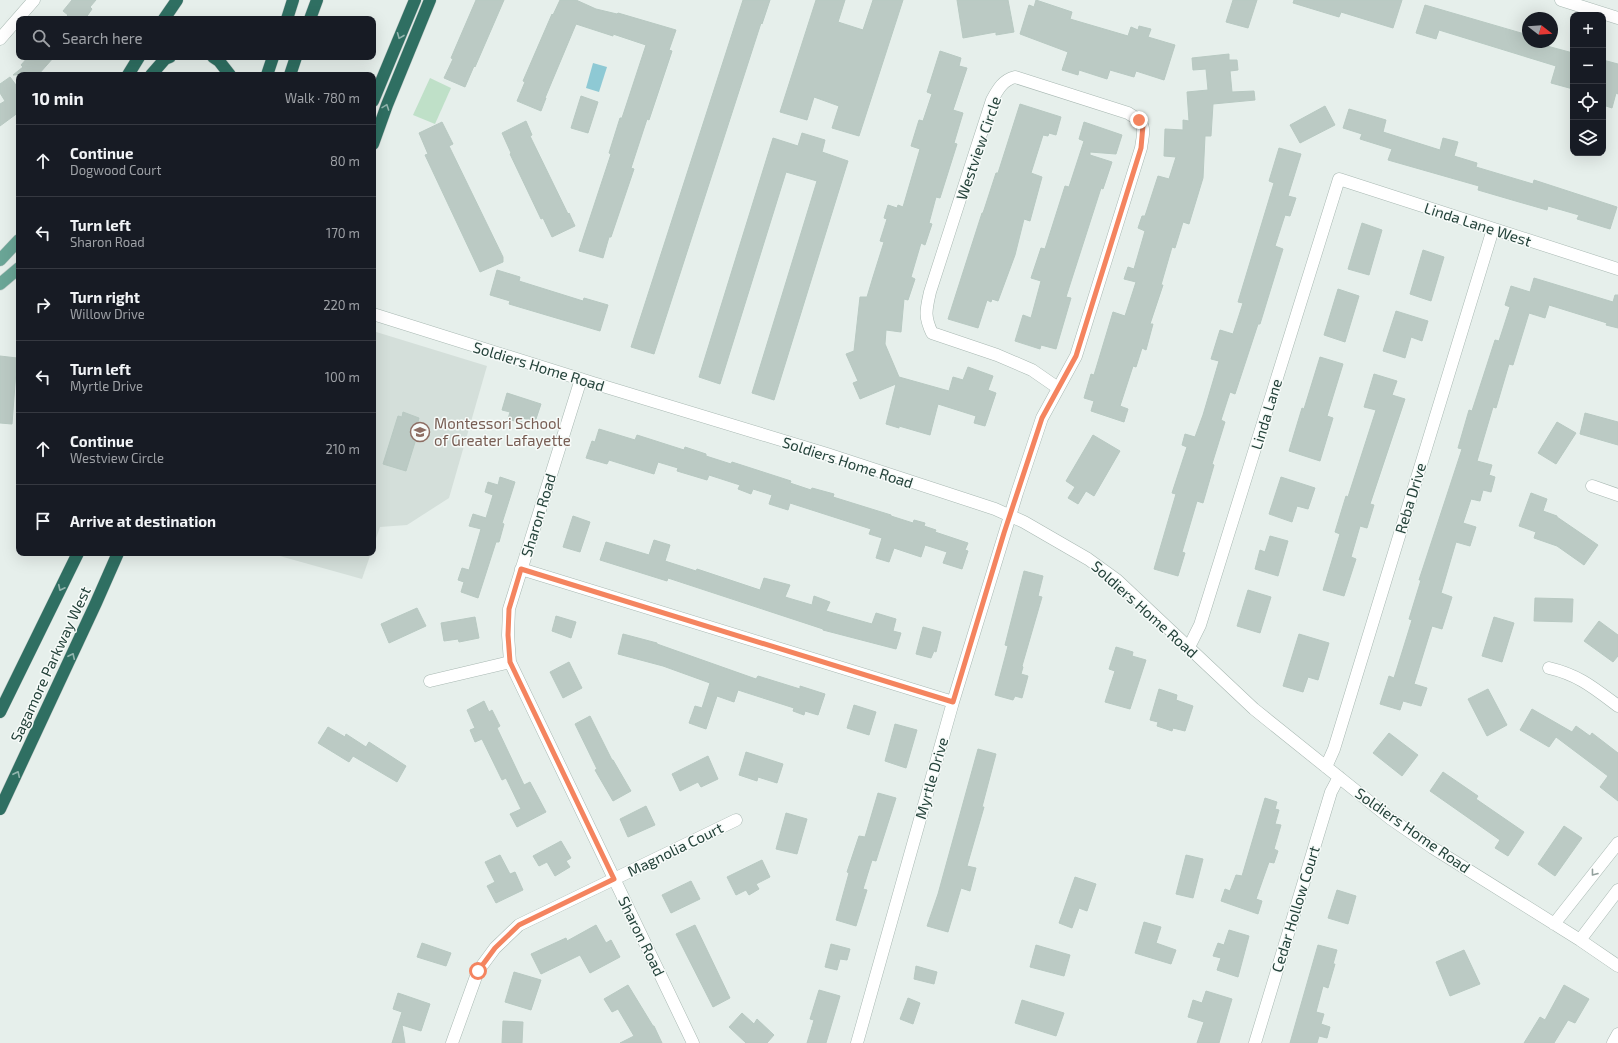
<!DOCTYPE html>
<meta charset="utf-8">
<style>
body{margin:0;font-family:"Exo 2",sans-serif;background:#20242c;color:#f1f3f6}
.controls{position:absolute;right:12px;top:12px;display:grid;overflow:hidden;border-radius:8px;box-shadow:0 4px 16px #0002}
.controls button{width:36px;height:36px;display:grid;place-items:center;padding:0;border:0;border-bottom:1px solid #363941;background:#171b24;color:#f1f3f6;font:20px sans-serif}
.compass{position:absolute;left:1522px;top:12px;width:36px;height:36px;border-radius:50%;background:#171b24;box-shadow:0 4px 16px #0002;rotate:107deg}
.stop{position:absolute;width:12px;height:12px;margin:-9px;border:3px solid #f4845f;border-radius:50%;background:#fff}
.stop.end{background:#f4845f;border-color:#fff;box-shadow:0 1px 4px #0008}
.list{margin:0;padding:0;list-style:none}
h2{display:flex;justify-content:space-between;align-items:center;height:52px;margin:0;padding:0 16px;font-size:17px}
h2 small{font-size:13px;font-weight:400;color:#9ea1a6}
.list li{display:grid;grid-template-columns:26px 1fr auto;gap:12px;align-items:center;box-sizing:border-box;height:72px;padding:0 16px;border-top:1px solid #363941}
.list b{display:block;font-size:15px;white-space:nowrap}
.list p{margin:0;font-size:13px;white-space:nowrap;color:#9ea1a6}
.list em{font-size:13px;font-style:normal;color:#9ea1a6}
.icon{flex:none;width:22px;height:22px;fill:none;stroke:currentColor;stroke-width:2;stroke-linecap:round;stroke-linejoin:round}
.map{position:relative;flex:none;width:1618px;height:1043px;overflow:hidden}
.search{position:absolute;background:#171b24;box-shadow:0 4px 16px #0002;left:16px;top:16px;width:360px;height:44px;display:flex;align-items:center;gap:10px;box-sizing:border-box;padding:0 14px;border-radius:8px;color:#9ea1a6;font-size:15px}
.panel{position:absolute;background:#171b24;box-shadow:0 4px 16px #0002;left:16px;top:72px;width:360px;height:484px;border-radius:8px}
.map>svg:first-child{display:block}
</style>
<div class="map">
<svg width="1618" height="1043" viewBox="0 0 1618 1043">
<rect width="100%" height="100%" fill="#e6efeb"/>
<path fill="#d4dfda" d="M373 331 487 366 449 498 407 525 380 527 373 547Z
M269 553H371L362 579Z"/>
<path fill="#bfe0c8" d="M430 78 451 88 435 124 413 115Z"/>
<path fill="#8ec9d4" d="M593 63 607 67 599 92 586 88Z"/>
<path fill="#bbcac4" stroke="#b8c9c2" d="M72 0H96L90 7 92 9 85 19H64L68 15 63 11Z
M476 0H504L475 67 474 66 465 87 444 78 453 59 451 58Z
M560 0H576L596 9 617 14 618 13 676 30 669 50 672 51 649 120 647 119 631 168 634 169 611 237H609L603 258 579 251 611 154 609 153 620 118H622L646 45 613 34V36L576 24 545 98H546L541 111 517 101 525 82 523 81 552 14 553 15Z
M743 0H770L762 24 761 23 654 354 631 347Z
M816 0H845L838 22 863 30 873 0H903L859 136 832 128 839 106 814 97 807 120 780 112Z
M957 0H1008L1014 32 996 35V32L963 38Z
M1036 0 1072 12 1070 19 1128 36 1131 27 1138 30 1139 26 1151 29 1148 37 1175 45 1164 80 1136 71 1134 77 1110 70 1107 79 1079 70 1078 75 1062 70 1068 52 1020 34 1029 5 1034 7Z
M1233 0H1257L1248 28 1226 22Z
M1294 0H1402L1393 28 1341 12 1339 17 1293 3Z
M1425 5 1528 35V42H1549L1547 46 1573 53V89L1551 83 1556 66 1439 30 1436 39 1416 33Z
M940 51 961 58 959 66 967 68 953 110 963 113 954 143 957 144 940 198 936 197 929 223 932 224 925 245 921 243 911 277 915 279 908 300 904 299 901 332 886 330 885 344 899 377 949 391 953 377 963 380 968 367 993 376 988 390 996 393 985 426 974 423 976 416 938 404 930 435 899 426V428L886 424 896 384 860 399 853 383 858 381 846 354 854 351 860 297H867L873 277 884 242 880 241 887 219 884 218 888 205 897 208 898 205 903 207 920 149 911 146 919 120 923 121 932 94 927 92Z
M1229 54V60H1237L1238 70 1230 71 1232 92 1254 91 1255 100 1213 104 1211 136H1205L1203 178 1189 224 1183 222 1175 248 1172 247 1161 285H1163L1150 324H1153L1146 350 1142 348 1136 367 1133 366 1120 406 1128 409 1124 422 1091 411 1094 401 1084 398 1091 374 1094 375 1113 312 1125 316 1136 282 1124 279 1128 267 1134 269 1145 231 1138 228 1142 216H1145L1158 176 1169 179 1176 157 1164 156 1165 129 1183 130V120L1189 121 1187 92 1208 90 1206 69 1193 70 1192 58Z
M28 57H54L38 75H13L23 67 21 65Z
M1603 60 1618 64V94L1616 93 1612 108 1603 105Z
M10 77 19 89V112L0 126V104L5 101 0 93V84Z
M581 96 598 102 588 133 571 128Z
M1020 104 1061 117 1056 135 1049 133 1048 136 1043 135 1031 173 1042 177 1030 221 1024 219 1015 255 998 301 992 299 991 302 987 300 978 328 948 319 982 213H983L996 173H998Z
M1325 106 1335 125 1300 143 1290 125Z
M1349 109 1386 120 1383 132 1440 150 1443 138 1458 142 1454 156 1477 163 1476 167 1533 184 1534 180 1617 207 1610 229 1577 219 1579 215 1548 206 1547 210 1519 202 1478 190 1479 186 1388 160 1392 149 1360 139 1362 134 1343 128Z
M526 121 532 135 530 136 568 214 569 213 575 226 552 237 543 218 541 219 510 154 511 153 502 133Z
M442 122 453 144 449 146 503 257V262L480 272 425 155 428 154 419 133Z
M1084 122 1122 135 1116 154 1090 152V155L1112 162 1103 189 1101 188 1066 297 1071 298 1056 349 1041 345 1040 349 1015 341 1023 315 1031 318 1041 281 1031 278 1041 248 1045 249 1065 186 1069 187 1084 141 1079 139Z
M802 133 825 140 822 152 848 161 774 400 752 393 817 181 786 172 720 384 699 377 773 138 798 146Z
M1279 148 1301 154 1288 196 1296 198 1290 216 1285 215 1275 246 1283 249 1260 324H1258L1235 394 1230 392 1221 420 1225 422 1212 464 1214 465 1203 503 1197 501 1182 552 1185 553 1178 576 1154 569 1176 494 1172 493 1187 447 1182 445 1185 434 1195 437 1203 415 1219 361 1211 359 1220 330 1233 334 1243 303 1238 302 1274 183 1269 181Z
M1362 223 1382 230 1369 275 1348 269Z
M1423 250 1444 257 1431 301 1410 294Z
M497 270 520 277 519 281 583 301 584 298 608 305 600 331 509 304 510 301 490 295Z
M1534 278 1613 302 1615 295H1618V328L1606 325 1607 323 1549 305 1545 318 1529 313 1513 365 1509 364 1496 408 1493 407 1477 461 1492 465 1489 475 1495 477 1491 492 1483 490 1480 501 1471 499 1463 523 1476 527 1470 546 1456 542 1441 593 1452 597 1442 629 1432 626 1414 684 1427 688 1421 706 1403 701 1400 710 1380 704 1389 676 1394 678 1412 620 1409 619 1421 580H1419L1462 449 1458 448 1469 410 1472 411 1495 340 1499 341 1510 307 1505 305 1511 286 1530 292Z
M1338 289 1359 296 1345 342 1324 335Z
M1396 311 1428 321 1422 341 1411 337 1405 358 1383 351Z
M0 356 17 358 12 424 0 423Z
M1320 357 1343 364 1327 416 1333 418 1320 461 1289 451 1302 408 1304 409Z
M1374 374 1397 381 1392 395 1405 399 1370 504 1374 505 1367 528 1360 526 1351 557 1356 559 1344 596 1323 590 1340 534 1335 532 1346 496 1348 497 1376 410 1364 407Z
M507 393 541 404 535 422 523 418 521 423 508 419 510 412 502 410Z
M403 412 419 418 418 422 421 423 406 471 383 464 398 416 402 417Z
M1585 413 1618 422V445L1580 434Z
M1557 422 1576 433 1556 464 1538 453Z
M599 429 635 440 637 435 684 450 685 447 706 454V456L731 464 732 462 791 481 790 483 811 490 812 488 834 494 833 497 891 515V516L913 523 914 520 925 523 924 526 936 530 935 532 968 543 965 550 968 551 962 569 943 563 947 552 925 545 921 557 894 548 889 562 876 558 882 538 869 534 871 529 790 503 788 510 769 504 772 495 753 489 751 494 738 489 740 485 709 475 707 480 677 471 678 468 658 462 654 474 609 460 607 464 586 458 592 441 595 442Z
M1093 435 1120 451 1094 496 1086 491 1078 504 1068 498 1075 487 1066 481Z
M500 477 515 482 502 523 504 524 499 542H496L478 598 461 592 464 582 458 580 462 568 469 570 481 529 469 526 473 514 486 518 493 495 485 492 488 482 498 485Z
M1281 477 1315 488 1308 509 1297 506 1292 522 1269 514Z
M1531 493 1547 499 1543 511 1557 516V517L1598 545 1584 565 1557 546 1534 538 1536 532 1519 526Z
M573 516 590 522 580 552 563 547Z
M1270 536 1288 541 1278 576 1255 569 1260 550 1265 552Z
M654 540 670 545 665 561 696 571 697 569 760 590 764 578 790 585 785 597 812 605 814 596 830 602 826 611 872 624 876 613 896 619 893 631 901 633 896 649 823 630V629L668 578 667 581 600 560 606 542 649 555Z
M1024 571 1043 576 1038 596 1042 597 1022 666 1023 667 1021 674 1028 676 1022 698 1015 696 1013 700 995 695 1008 646 1005 645Z
M1248 590 1271 597 1260 633 1237 626Z
M1535 598 1573 599 1572 622 1534 621Z
M417 608 426 626 389 643 381 624Z
M556 616 576 622 571 638 552 631Z
M475 617 479 638 459 642 458 639 444 641 441 623Z
M1494 617 1514 623 1502 662 1482 656Z
M1599 621 1618 635V656L1613 662 1584 641Z
M923 627 941 632 936 652 934 651 931 658 916 654Z
M623 634 657 643V644L756 679 758 676 800 689V686L825 694 818 715 805 711 804 715 793 711 794 708 738 690 734 702 717 696 706 729 689 723 695 706 702 708 710 683 663 666 618 654Z
M1299 634 1329 643 1318 680 1308 677 1303 692 1283 686Z
M1116 647 1133 652 1132 656 1146 660 1130 709 1105 702 1115 671 1109 669Z
M569 662 582 688 563 698 550 672Z
M1159 689 1177 695 1176 700 1193 706 1185 731 1173 728 1172 731 1157 726 1158 722 1150 720Z
M1488 689 1507 725 1487 736 1468 699Z
M484 701 489 712 492 710 500 726 497 728 524 785 530 782 546 812 517 827 510 814 521 809 506 778 502 780 482 739 475 742 470 730 475 728 467 710Z
M854 705 876 712 869 735 847 728Z
M1532 709 1572 732 1576 726 1590 736 1592 733 1618 753V801L1600 787 1608 776 1556 737 1549 747 1520 730Z
M590 716 612 760H613L631 791 613 801 595 770 597 769 575 724Z
M895 724 917 730 906 768 885 761Z
M328 727 345 737 346 734 366 747 369 742 406 766 397 782 353 756 349 762 318 743Z
M1389 733 1418 755 1402 776 1373 753Z
M978 749 996 754 982 807H984L967 866 976 868 970 891 961 888 948 932 927 926 938 894Z
M746 752 783 764 777 783 758 777 757 781 739 775Z
M708 756 718 779 701 787 698 782 680 791 672 774Z
M1443 772 1478 796 1476 799 1524 832 1508 856 1495 848 1500 840 1430 791Z
M878 793 896 798 876 861 872 860 863 889 867 890 856 926 836 920 849 873 847 872 859 836 865 837Z
M1265 798 1277 802 1275 809 1279 810 1275 824 1281 825 1274 849 1278 851 1274 863 1269 862 1256 899 1262 901 1258 914 1221 901 1225 889 1230 891 1236 875 1242 876Z
M646 806 655 825 628 837 620 819Z
M786 813 807 819 797 854 776 849Z
M1564 826 1582 838 1555 876 1538 864Z
M561 841 571 858 566 861 570 867 555 876 547 862 539 866 533 856Z
M500 855 510 874 515 872 523 890 496 903 487 886 495 882 485 862Z
M1186 855 1203 859 1193 898 1176 894Z
M762 860 770 877 756 884 759 889 749 895 746 890 736 895 727 877Z
M1075 877 1096 884 1087 911 1079 908 1072 928 1059 923Z
M691 881 700 899 671 913 662 895Z
M1337 890 1356 896 1348 924 1328 918Z
M1144 922 1161 927 1156 943 1176 950 1171 964 1135 953Z
M596 925 606 943 611 940 620 957 590 973 580 955 541 974 531 954 566 938 567 941Z
M695 925 730 998 713 1007 676 934Z
M1229 930 1249 936 1238 977 1217 970 1221 958 1213 956 1218 943 1224 945Z
M422 943 451 953 446 966 417 957Z
M831 944 850 949 847 960 840 959 837 970 825 967Z
M1036 945 1070 955 1064 976 1030 967Z
M1318 945 1337 950 1333 964H1335L1328 988 1323 986 1316 1012 1324 1014 1321 1024 1330 1027 1327 1038 1319 1036 1317 1043H1290Z
M1464 950 1480 984 1450 996 1436 962Z
M916 966 937 972 934 984 914 979Z
M514 972 541 980 531 1010 505 1002Z
M628 985 653 1026H654L662 1043H620L634 1036 618 1009 612 1012 604 999Z
M1564 985 1589 999 1575 1023 1568 1020 1554 1043H1524L1540 1017 1545 1020Z
M819 990 840 996 826 1043H807L814 1020 810 1019Z
M1206 991 1232 999 1219 1043H1197L1204 1022 1188 1017 1193 1000 1202 1003Z
M398 993 430 1004 421 1031 402 1025 405 1043H392L402 1012 393 1009Z
M908 998 920 1003 913 1024 900 1019Z
M1022 1000 1064 1013 1056 1036 1015 1023Z
M742 1013 754 1024 757 1019 774 1035 767 1043H746L729 1027Z
M503 1021 523 1022 522 1043H502Z"/>
<g fill="none" stroke-linecap="round" stroke-linejoin="round">
<g stroke="#a8b8b2" stroke-width="13">
<path id="minor" d="M1561 0 1618 18
M0 39 34 0
M373 314 593 383 827 454 995 509 1024 522 1088 559 1117 580 1254 709 1391 819 1433 848 1580 940 1618 966
M581 379 509 609 508 635 510 662 693 1043
M1592 486 1618 495
M521 569 953 702
M1189 647 1200 625 1339 179 1618 269
M1549 668C1579 675 1594 688 1618 706
M430 681 510 662
M1326 767 1334 749 1493 229
M1554 924 1618 843
M1580 940 1618 890
M452 1043 478 971 495 948 519 925 736 820
M857 1043 953 702 1017 493 1042 418 1076 356 1141 148C1144 128 1147 124 1128 113L1015 77C1003 80 998 89 992 100L930 292C926 310 924 316 932 333L997 355 1032 370 1058 388
M1255 1043 1331 792 1339 777
M1613 1043 1618 1034"/>
</g>
<g stroke="#c2cac8" stroke-width="13">
<path id="major" d="M0 260 19 240
M0 284 19 268"/>
</g>
<g stroke="#c2cac8" stroke-width="13">
<path id="highway" d="M164 19 177 0
M287 19 293 0
M310 19 317 0
M213 57 219 61 230 75
M128 75 139 57
M151 75 165 59 170 57
M267 75 273 57
M290 75 296 57
M373 101 415 0
M373 144 387 105 430 0
M0 712 78 553
M0 809 96 603 118 553"/>
</g>
<use href="#minor" stroke="#fff" stroke-width="12"/>
<use href="#major" stroke="#6aa596" stroke-width="12"/>
<use href="#highway" stroke="#2f6f62" stroke-width="12"/>
</g>
<defs><path id="oneway-chevron" d="M-2-3.5L2.5 0L-2 3.5" fill="none" stroke-width="1.6" stroke-linecap="round" stroke-linejoin="round"/></defs>
<g stroke="#93b5ae">
<use href="#oneway-chevron" transform="translate(400 36) rotate(112)"/>
<use href="#oneway-chevron" transform="translate(386 107) rotate(-70)"/>
<use href="#oneway-chevron" transform="translate(61 588) rotate(116)"/>
<use href="#oneway-chevron" transform="translate(72 656) rotate(-65)"/>
<use href="#oneway-chevron" transform="translate(17 774) rotate(-65)"/>
</g>
<use stroke="#92a09c" href="#oneway-chevron" transform="translate(1594 873) rotate(128)"/>
<g fill="none" stroke-linecap="round" stroke-linejoin="round">
<path stroke="#f4845f" stroke-width="5" d="M478 971 495 948 519 925 614 879 510 662 508 635 509 609 521 569 953 702 1004 533 1042 418 1076 356 1141 148 1143 125 1139 120"/>
</g>
<defs>
<g id="school-ring" transform="scale(1)"><circle r="9.5" fill="#f7fbf9" stroke="#8d6e63" stroke-width="1.5"/><path d="M0-5L7-2L0 1L-7-2ZM-4 1L0 2.5L4 1V4Q0 6-4 4Z" fill="#8d6e63"/></g>
</defs>
<g fill-rule="evenodd">
<use href="#school-ring" x="420" y="432"/>
</g>
<g text-anchor="middle" dominant-baseline="central" stroke-width="3" stroke-linejoin="round" paint-order="stroke">
<g font-size="15" fill="#24423a" stroke="#f7fbf9">
<text transform="translate(978 148) rotate(-71)">Westview Circle</text>
<text transform="translate(1478 224) rotate(18)">Linda Lane West</text>
<text transform="translate(539 366) rotate(17)">Soldiers Home Road</text>
<text transform="translate(1266 414) rotate(-73)">Linda Lane</text>
<text transform="translate(848 462) rotate(18)">Soldiers Home Road</text>
<text transform="translate(1410 498) rotate(-73)">Reba Drive</text>
<text transform="translate(538 515) rotate(-73)">Sharon Road</text>
<text transform="translate(1145 609) rotate(42)">Soldiers Home Road</text>
<text transform="translate(50 664) rotate(-65)">Sagamore Parkway West</text>
<text transform="translate(931 778) rotate(-74)">Myrtle Drive</text>
<text transform="translate(1413 830) rotate(35)">Soldiers Home Road</text>
<text transform="translate(675 849) rotate(-26)">Magnolia Court</text>
<text transform="translate(1295 909) rotate(-73)">Cedar Hollow Court</text>
<text transform="translate(642 936) rotate(64)">Sharon Road</text>
</g>
<g font-size="15" fill="#785e54" stroke="#f7fbf9" text-anchor="start">
<text x="434" y="423">Montessori School<tspan x="434" dy="17">of Greater Lafayette</tspan></text>
</g>
</g>
</svg>
<div class="controls">
<button>+</button>
<button>−</button>
<button><svg class="icon" aria-label="locate" viewBox="0 0 24 24"><circle cx="12" cy="12" r="6"/><path d="M12 2v4M12 18v4M2 12h4M18 12h4"/></svg></button>
<button><svg class="icon" aria-label="layers" viewBox="0 0 24 24"><path d="M12 4l9 5-9 5-9-5zM3 14l9 5 9-5"/></svg></button>
</div>
<svg class="compass" viewBox="-18 -18 36 36"><path d="M0-13l5 13h-10z" fill="#e53935"/><path d="M0 13l5-13h-10z" fill="#9ea1a6"/></svg>
<div class="stop" style="left:478px;top:971px"></div>
<div class="stop end" style="left:1139px;top:120px"></div>
<div class="search"><svg class="icon" aria-label="search" viewBox="0 0 24 24"><circle cx="10" cy="10" r="6"/><path d="M15 15l6 6"/></svg>Search here</div>
<section class="panel">
<h2>10 min<small>Walk · 780 m</small></h2>
<ul class="list">
<li><svg class="icon" aria-label="ahead" viewBox="0 0 24 24"><path d="M12 20V5M6 11l6-6 6 6"/></svg><div><b>Continue</b><p>Dogwood Court</p></div><em>80 m</em></li>
<li><svg class="icon" aria-label="left" viewBox="0 0 24 24"><path d="M17 20v-9H6M10 6l-5 5 5 5"/></svg><div><b>Turn left</b><p>Sharon Road</p></div><em>170 m</em></li>
<li><svg class="icon" aria-label="right" viewBox="0 0 24 24"><path d="M7 20v-9h11M14 6l5 5-5 5"/></svg><div><b>Turn right</b><p>Willow Drive</p></div><em>220 m</em></li>
<li><svg class="icon" aria-label="left" viewBox="0 0 24 24"><path d="M17 20v-9H6M10 6l-5 5 5 5"/></svg><div><b>Turn left</b><p>Myrtle Drive</p></div><em>100 m</em></li>
<li><svg class="icon" aria-label="ahead" viewBox="0 0 24 24"><path d="M12 20V5M6 11l6-6 6 6"/></svg><div><b>Continue</b><p>Westview Circle</p></div><em>210 m</em></li>
<li><svg class="icon" aria-label="arrive" viewBox="0 0 24 24"><path d="M6 21V4h12l-3 4 3 4H6"/></svg><div><b>Arrive at destination</b></div></li>
</ul>
</section>
</div>
